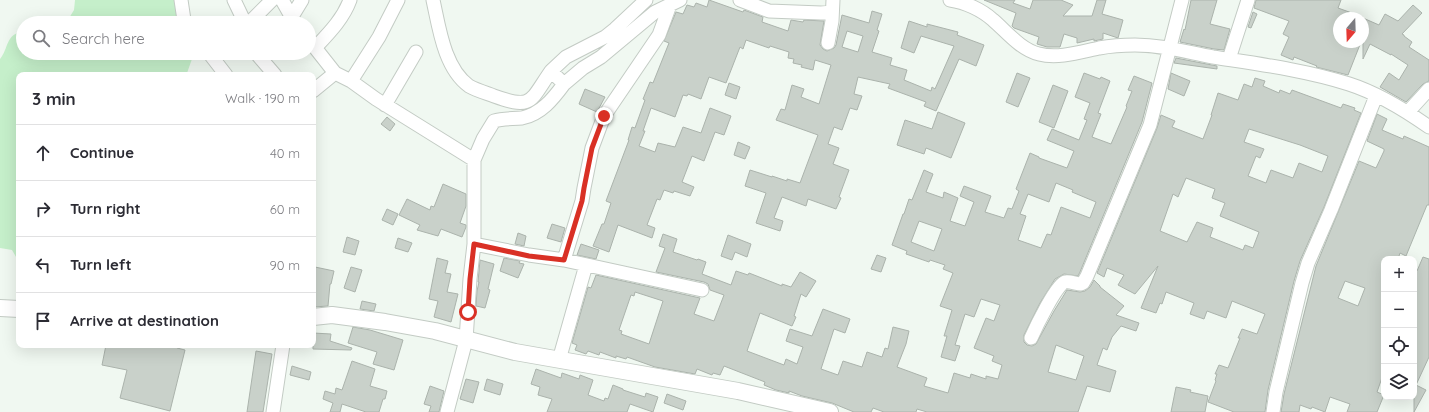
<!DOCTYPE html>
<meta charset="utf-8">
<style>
body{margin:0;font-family:Quicksand,sans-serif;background:#f7f7f7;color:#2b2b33}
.controls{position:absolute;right:12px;bottom:12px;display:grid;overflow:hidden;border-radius:8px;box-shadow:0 4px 16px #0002}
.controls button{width:36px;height:36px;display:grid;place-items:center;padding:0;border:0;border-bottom:1px solid #e1e1e2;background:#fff;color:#2b2b33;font:20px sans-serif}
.compass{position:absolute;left:1333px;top:12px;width:36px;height:36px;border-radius:50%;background:#fff;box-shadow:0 4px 16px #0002;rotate:199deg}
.stop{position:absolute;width:12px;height:12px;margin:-9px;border:3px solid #d93025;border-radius:50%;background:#fff}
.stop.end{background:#d93025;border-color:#fff;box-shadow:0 1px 4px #0008}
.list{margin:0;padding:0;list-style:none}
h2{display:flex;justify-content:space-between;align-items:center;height:52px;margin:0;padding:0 16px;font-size:17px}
h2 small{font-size:13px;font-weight:400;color:#7c7c81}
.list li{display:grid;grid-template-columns:26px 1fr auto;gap:12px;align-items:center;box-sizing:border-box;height:56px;padding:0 16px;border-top:1px solid #e1e1e2}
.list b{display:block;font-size:15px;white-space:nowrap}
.list em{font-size:13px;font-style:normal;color:#7c7c81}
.icon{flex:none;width:22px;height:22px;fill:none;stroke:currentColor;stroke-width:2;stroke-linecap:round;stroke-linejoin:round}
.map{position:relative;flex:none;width:1429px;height:412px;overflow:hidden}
.search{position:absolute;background:#fff;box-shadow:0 4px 16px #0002;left:16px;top:16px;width:300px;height:44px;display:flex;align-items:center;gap:10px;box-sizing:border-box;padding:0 14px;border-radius:22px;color:#7c7c81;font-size:15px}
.panel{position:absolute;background:#fff;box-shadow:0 4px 16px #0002;left:16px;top:72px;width:300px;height:276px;border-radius:8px}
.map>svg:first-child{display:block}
</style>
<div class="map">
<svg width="1429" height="412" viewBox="0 0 1429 412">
<rect width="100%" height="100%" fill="#f0f8f1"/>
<path fill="#c5efca" d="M75 0H186L179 23H66L74 10Z
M23 31V53H191L192 59 187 73 182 75H19V262L12 250 0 248V59C9 48 5 35 23 31Z"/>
<path fill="#c9d1ca" stroke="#abb3ac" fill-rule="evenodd" d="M709 0 743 12 744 10 763 17 762 22 788 31 791 20 803 22 804 20 824 21 820 45 823 49 827 51 834 48 836 45 842 15 869 23 872 11 882 14 877 30 879 31 872 52 892 58 890 65 907 70 904 80 931 91 932 87 935 89 954 46 921 36 914 53 901 48 909 21 927 27V24L958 32 957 35 984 45 976 66 959 59 936 111 924 106 926 102 888 88 890 84 858 77 854 94 862 96 857 110 850 108 842 130 834 127 828 144 839 148 833 164 849 170 839 197 841 198 836 209 808 199 806 206 782 197 774 218 783 221 780 231 756 223 766 193 745 186 750 170 772 177V176L787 181V179L800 183 818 135 776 120 781 109 785 110 792 85 804 89 801 97 819 104 831 65 815 60 813 70 801 67 802 65 793 63 794 59 788 58 789 52 770 46 769 48 746 40 743 49 740 47 726 83 709 77 701 99 688 94 687 96 683 95 675 117 651 108 643 131H645L639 146 655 152 658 143 675 147 683 127 701 133 710 108 731 116 724 135 715 132 704 161 692 156 682 182 694 187 690 196 674 191 673 193 664 190 660 200 657 199 647 225 655 228 652 238 618 225 609 252 593 246 602 224H604L611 203 606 201 629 140H628L632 127 635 128 645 100 643 99 650 82 653 83 669 43 664 41 676 12 683 14 687 5 694 7 696 3 707 7ZM847 31 863 36 858 52 842 47Z
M984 0H1015L1013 3 1030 9 1033 0H1061L1073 5 1063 16H1092L1097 0H1106L1102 14 1123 20 1118 38 1103 33V39L1094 41V39L1077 43V38L1064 34 1060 47H1047L1037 44 1039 37 1014 28 1012 26 1016 13Z
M1191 0H1217L1210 24 1230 29 1224 50 1214 49 1180 42 1184 29 1185 30Z
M1256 0H1341L1338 8 1363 17 1339 18V42H1361L1348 75 1316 67 1317 66 1294 57 1293 60 1281 55 1289 37 1283 34 1289 21 1254 8Z
M1413 5 1422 13 1402 34 1404 35V36L1412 42 1409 47 1429 60V81L1423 84 1406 102 1380 87 1389 73 1399 80 1408 65 1391 54V55L1370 44 1363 59V18L1379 25 1385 14 1398 21Z
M1253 12 1257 14 1251 28 1248 27Z
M1176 58 1217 66V69L1174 63Z
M1017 73 1030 78 1018 107 1006 102Z
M1084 73 1100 79 1101 77 1110 81 1098 113 1101 114 1092 137 1111 144 1127 107 1126 106 1132 91 1128 90 1134 76 1152 83 1142 122 1080 272 1078 276 1064 274 1055 279 1040 303 1024 335V342L1027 345 1032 346 1036 344 1054 311 1067 290 1080 292 1085 291 1090 287 1094 280 1100 286V287L1124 306 1116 315 1139 323 1136 331 1121 326 1112 337 1107 350 1103 348 1097 365 1116 371 1110 392 1087 386 1078 412H927L917 409 916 412H884L873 408 871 412H854L832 403 802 396 789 391V393L776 390 764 385 765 382 724 366 720 375 713 373 712 375 697 369 695 374 655 367 627 357 626 359 616 356V358L600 352 599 355 588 351 586 354 575 350 577 345 572 343 588 287 591 288 596 275 700 298 694 314 714 321 724 295 710 290 708 284 704 282 656 272 665 248 659 246 663 234 677 239 673 252 697 260 698 259 706 262 702 274 731 285 736 271 748 275 749 273 782 286V284L791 287 800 272 816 281 806 297 801 294 794 316 796 317 792 326 760 313 747 351 784 365 786 359 797 364 803 347 786 341 790 329 812 336 823 309 850 319 845 333 834 329 821 369 838 375 843 361 862 367 867 352 882 357 885 348 888 349 893 327 909 331 906 344 897 367 927 378 924 386 948 393 954 373 970 378 971 374 986 379V376L998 379 1002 365 992 361 994 356 974 348 986 318 994 321 1000 305 981 299 974 317 965 314 955 345 960 346 955 361 941 357 947 336H944L952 310 940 306 953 273 943 269 945 265 930 260 929 262 906 254 907 251 892 245 903 214H904L909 199 912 200 924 170 933 174 926 192 943 198 944 192 958 198 950 221 965 226 974 202 960 196 964 186 991 196 985 212 1004 218 1008 208 1012 209 1019 191 1016 189 1030 153 1039 157V158L1067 168 1074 151 1047 140 1052 129 1079 140 1087 120 1084 119 1090 103 1075 97ZM1056 183 1073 190 1072 192 1096 202 1090 218 1061 207 1051 235 1047 234 1041 248 1018 240 1026 216 1020 214 1028 194 1049 202ZM919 221 942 229 934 251 911 242ZM635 292 663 301 649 344 621 334 622 331 619 330 631 295 634 296ZM1056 345 1084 356 1076 380 1048 372Z
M1171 73 1190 81 1184 96 1168 89Z
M1255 78 1265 81 1263 86 1279 93 1280 90 1290 94 1292 90 1341 108 1343 104 1355 108 1354 110 1361 113 1324 207 1300 261 1294 281 1268 390 1265 412H1234L1208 402 1216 381 1215 380 1217 374H1215L1219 365 1228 368 1240 338H1238L1242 329 1257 334 1265 314 1232 301 1226 318 1207 311 1204 319 1190 314 1194 303 1166 292 1162 304 1160 303 1156 313 1141 308 1158 266 1135 294 1118 285 1124 275 1107 268 1104 277 1097 273 1157 128 1161 115 1175 121 1172 127 1203 139 1212 115H1211L1218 93 1238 100 1244 84 1252 87ZM1249 129 1300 145 1328 156 1322 172 1299 163 1293 178 1271 170 1266 183 1248 176 1256 156 1260 158 1264 149 1244 142ZM1186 178 1215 189 1212 198 1225 203 1220 216 1259 232 1253 248 1245 245 1243 250 1210 237 1213 228 1197 222 1187 242 1160 231 1173 194 1178 197Z
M729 83 740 87 736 99 725 95Z
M1053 85 1068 91 1054 128 1039 122Z
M585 89 605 97 597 112 579 104Z
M938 112 965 123 951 158 926 148 924 154 897 145 905 120 932 129Z
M1377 114 1387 119 1382 130 1403 139 1404 136 1429 147V205H1427L1406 256 1400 253 1398 259H1384V372L1377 392 1384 395 1377 412H1347L1350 404 1330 397 1325 412 1312 407 1311 409 1300 405 1299 412H1281L1284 394 1316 266 1359 161 1376 168 1384 151V149L1367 141ZM1345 281 1365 288 1358 306 1338 298Z
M387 117 395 124 390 131 381 124Z
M738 142 750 147 745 159 734 155Z
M443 184 466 194V206L460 223 466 225V227L462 237 441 229 438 236 417 230 420 225 399 215 407 199 430 210 431 206 434 207Z
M387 209 398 214 393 225 382 220Z
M552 224 565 228 561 242 547 238Z
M518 233 526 236 524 246 515 244Z
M728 235 751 244 747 257 735 252 732 260 721 256Z
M347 237 359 241 355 255 343 252Z
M398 238 412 243 408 252 395 248Z
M581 244 599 250 596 259 577 255Z
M877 255 886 258 881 272 871 269Z
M1423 257 1429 259V357L1416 385 1426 390 1414 412V269L1417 271Z
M437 258 448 261 445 273 451 274 447 292 458 294 451 322 434 317 438 301 429 299Z
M504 258 520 261 519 263 524 264 518 278 500 271Z
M480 260 494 264 488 289 490 290 485 308 476 306 477 291 479 282H478Z
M315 267 334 271 331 284H330L328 306 314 307 313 278Z
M351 267 362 270 355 292 344 288Z
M362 301 376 304 374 311 360 309Z
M353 327 370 330 403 340 394 370 373 364 377 352 348 343Z
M313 333 331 334 330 341 352 348 351 350 313 349Z
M106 345H177V348L185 350 170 411 120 398 127 370 102 365Z
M256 351 272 354 263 412H247Z
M352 361 375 369 370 386 387 391 385 399H383L379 412H366L342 404 340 412H330L333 403 323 399 325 391 335 394 336 388 342 390Z
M292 366 311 372 309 380 290 375Z
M536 369 561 378 562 373 579 379 580 375 593 380 588 395 604 401 605 398 608 399 613 385 623 389V390L645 397 646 393 658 397 653 412 630 404 627 412H547L552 399 538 395 540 387 531 384Z
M466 379 479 382 473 403 460 399Z
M487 379 503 384 500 395 484 390Z
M430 386 444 391 439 412H429L431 406 424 404Z
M1176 387 1191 390 1190 392 1208 396 1205 412H1171Z
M667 394 686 401 683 410 664 403Z"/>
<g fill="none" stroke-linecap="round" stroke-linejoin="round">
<g stroke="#c3cbc4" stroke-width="15">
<path id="minor" d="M181 0 184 20 186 23
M234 0 245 23
M282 0 295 23
M433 0C439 27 444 68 469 86 476 90 486 93 494 96 533 110 530 101 551 71
M740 0 769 11 821 13 832 12
M950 0C965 2 982 10 993 20 1007 32 1021 50 1039 54 1058 59 1080 52 1099 48 1110 46 1123 45 1135 45 1162 45 1186 52 1213 57 1258 64 1305 70 1349 84 1377 93 1405 110 1429 127
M291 18 302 0
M249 23 272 0
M309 40 335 73 351 81 376 99 474 160
M828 43 832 21 833 0
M315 48C329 33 343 19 350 0
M209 53 226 75
M256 53 275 75
M1229 59 1248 0
M351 81 379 37 398 0
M564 84 583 68 601 57 655 12 680 0
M313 91 335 73
M385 105 416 52
M1408 112 1429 89
M474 244 529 255 564 260 582 201 584 188 592 148 604 116 659 35 670 5
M564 260 702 290
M1031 338C1035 329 1057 283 1065 282 1070 281 1076 284 1081 284L1083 283 1087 276 1150 125 1182 0
M559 360 586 265
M273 412 283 345
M447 412 466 340 470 279 474 244V160L483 139 494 121C503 118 512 119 522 118 541 114 553 99 564 84L551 71 566 57 605 37 615 29 646 0
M1273 412 1276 392 1302 283 1308 263 1331 210 1376 96"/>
</g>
<g stroke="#c3cbc4" stroke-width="18">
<path id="tertiary" d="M0 308 19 309
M313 317 332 315 385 322 435 331 515 352 738 391 830 412"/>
</g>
<use href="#minor" stroke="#fff" stroke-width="13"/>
<use href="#tertiary" stroke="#fff" stroke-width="16"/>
</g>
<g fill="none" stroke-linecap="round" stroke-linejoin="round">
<path stroke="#d93025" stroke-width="5" d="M468 312 470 279 474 244 529 256 564 260 582 201 584 188 592 148 604 116"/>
</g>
</svg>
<div class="controls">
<button>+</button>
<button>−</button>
<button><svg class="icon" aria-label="locate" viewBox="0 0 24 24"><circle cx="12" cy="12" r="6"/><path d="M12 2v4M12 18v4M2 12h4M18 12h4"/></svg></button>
<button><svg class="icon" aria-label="layers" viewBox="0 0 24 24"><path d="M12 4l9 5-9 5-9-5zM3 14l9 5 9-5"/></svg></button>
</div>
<svg class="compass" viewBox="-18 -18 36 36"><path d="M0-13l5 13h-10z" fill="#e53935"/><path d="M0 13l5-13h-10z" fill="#7c7c81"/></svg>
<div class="stop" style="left:468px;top:312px"></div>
<div class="stop end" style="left:604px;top:116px"></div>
<div class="search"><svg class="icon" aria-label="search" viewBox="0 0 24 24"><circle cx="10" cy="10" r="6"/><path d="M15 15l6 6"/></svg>Search here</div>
<section class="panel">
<h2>3 min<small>Walk · 190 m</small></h2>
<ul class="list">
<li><svg class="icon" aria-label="ahead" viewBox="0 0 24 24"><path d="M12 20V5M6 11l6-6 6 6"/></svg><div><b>Continue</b></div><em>40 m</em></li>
<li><svg class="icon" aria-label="right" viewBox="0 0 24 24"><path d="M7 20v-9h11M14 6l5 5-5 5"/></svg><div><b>Turn right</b></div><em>60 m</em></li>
<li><svg class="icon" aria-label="left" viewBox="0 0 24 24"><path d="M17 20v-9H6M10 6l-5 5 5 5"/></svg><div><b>Turn left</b></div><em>90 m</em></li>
<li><svg class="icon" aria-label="arrive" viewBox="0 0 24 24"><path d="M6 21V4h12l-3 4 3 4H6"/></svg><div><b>Arrive at destination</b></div></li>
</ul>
</section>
</div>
